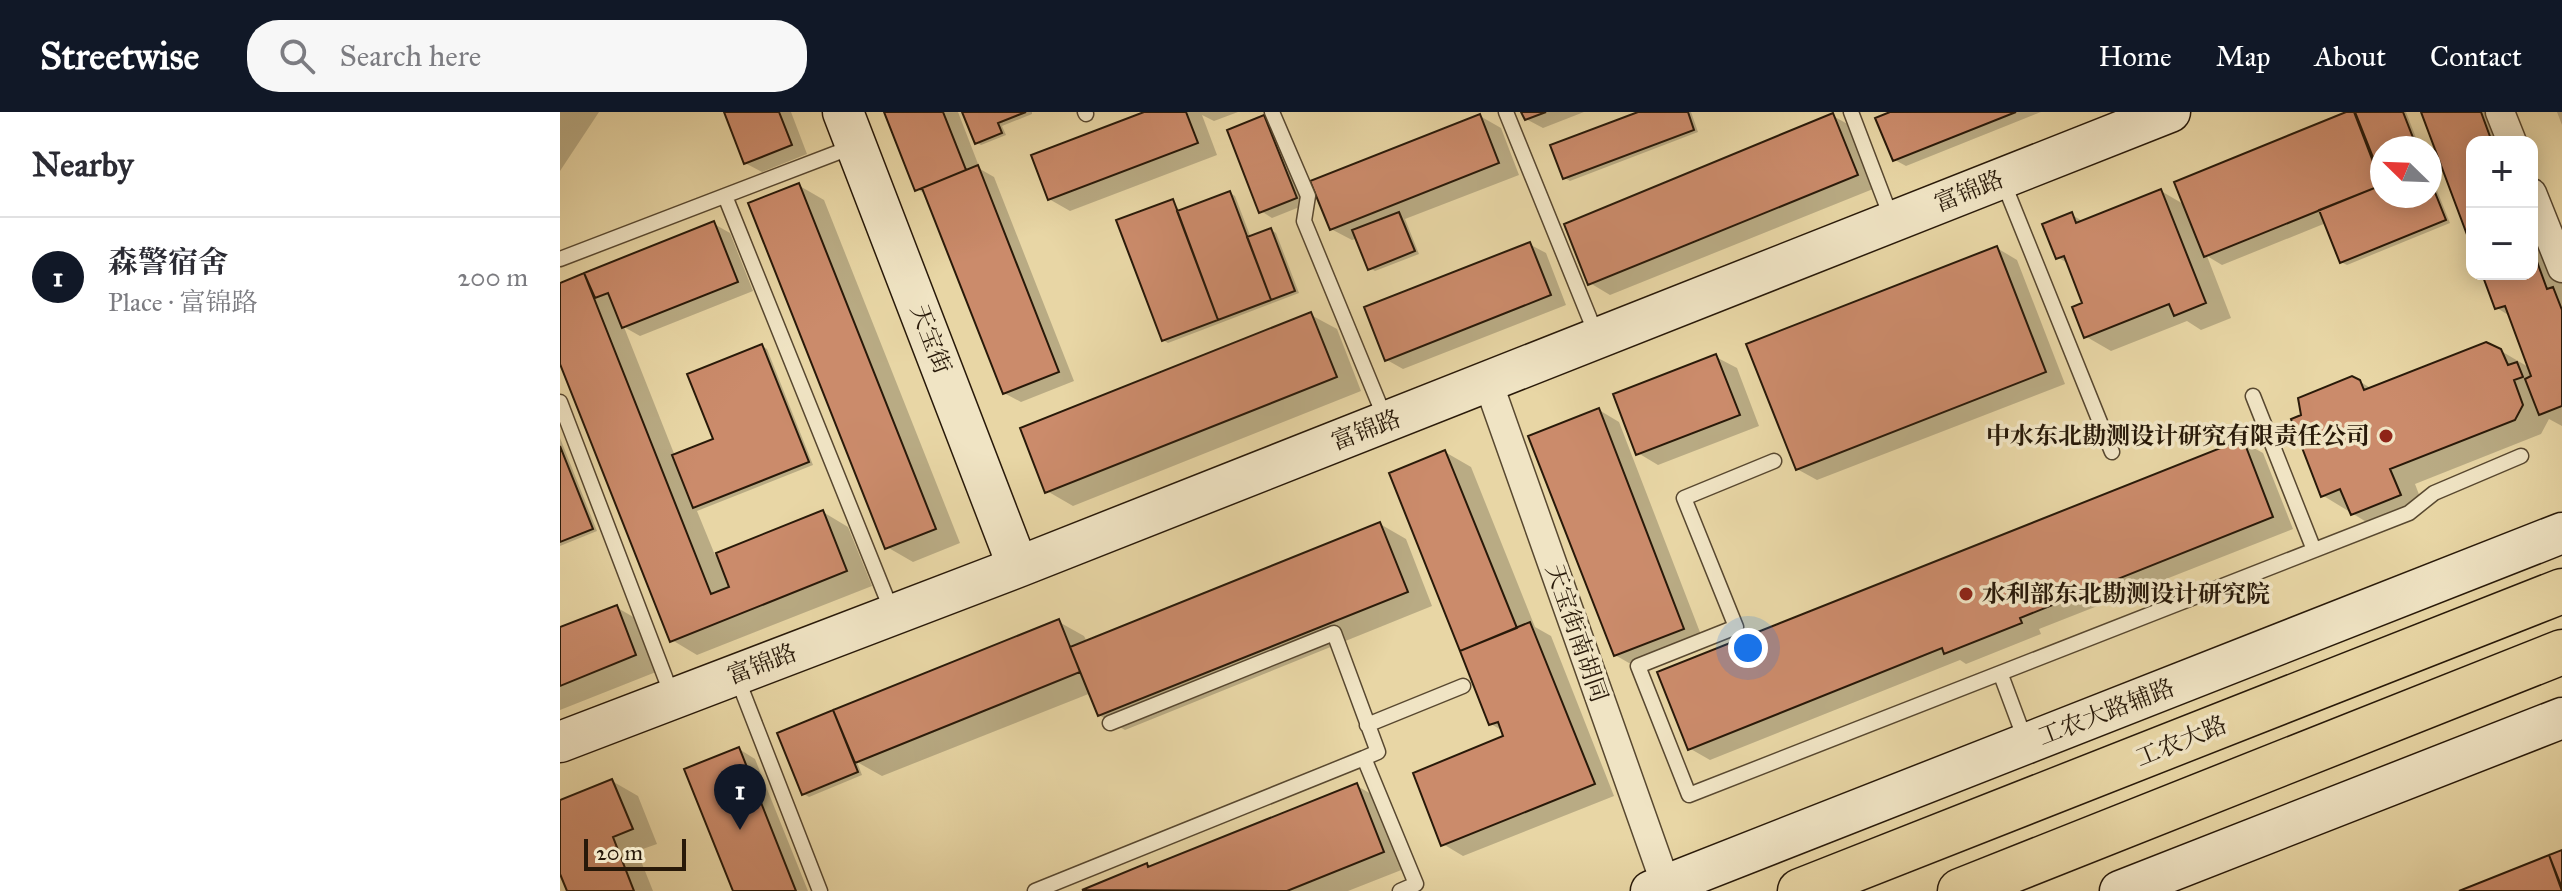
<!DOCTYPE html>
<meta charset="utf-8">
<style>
body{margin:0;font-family:"IM FELL Great Primer","Noto Serif SC",serif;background:#f7f7f7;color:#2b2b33}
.controls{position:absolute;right:24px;top:24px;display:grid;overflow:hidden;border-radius:16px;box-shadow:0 4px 20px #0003}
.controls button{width:72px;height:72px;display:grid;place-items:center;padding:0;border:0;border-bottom:2px solid #e1e1e2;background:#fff;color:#2b2b33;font:40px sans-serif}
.compass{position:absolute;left:1810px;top:24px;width:72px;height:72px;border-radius:50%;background:#fff;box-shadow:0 4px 20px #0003;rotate:293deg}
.scale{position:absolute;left:24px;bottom:20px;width:102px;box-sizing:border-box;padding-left:8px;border:4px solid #281909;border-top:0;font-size:22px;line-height:28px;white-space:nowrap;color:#281909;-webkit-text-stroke:6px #f0e4c4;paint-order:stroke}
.you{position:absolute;left:1188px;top:536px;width:28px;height:28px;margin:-20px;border:6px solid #fff;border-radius:50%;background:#1a73e8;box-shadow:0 0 0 12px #1a73e833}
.badge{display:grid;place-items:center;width:52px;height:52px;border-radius:50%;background:#111827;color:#fff;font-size:26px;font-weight:700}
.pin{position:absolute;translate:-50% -66px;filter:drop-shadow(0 2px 4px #0008)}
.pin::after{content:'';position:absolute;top:42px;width:28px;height:24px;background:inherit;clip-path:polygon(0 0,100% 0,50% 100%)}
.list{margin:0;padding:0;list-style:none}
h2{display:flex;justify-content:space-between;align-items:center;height:104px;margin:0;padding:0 32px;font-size:34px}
h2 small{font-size:26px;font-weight:400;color:#7c7c81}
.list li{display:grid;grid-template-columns:52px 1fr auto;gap:24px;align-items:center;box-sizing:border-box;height:120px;padding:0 32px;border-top:2px solid #e1e1e2}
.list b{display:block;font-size:30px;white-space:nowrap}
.list p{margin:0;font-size:26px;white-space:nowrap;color:#7c7c81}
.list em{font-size:26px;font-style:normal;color:#7c7c81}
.icon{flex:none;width:44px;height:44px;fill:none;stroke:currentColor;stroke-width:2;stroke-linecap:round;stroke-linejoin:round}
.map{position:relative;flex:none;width:2002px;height:779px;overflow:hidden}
header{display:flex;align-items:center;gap:48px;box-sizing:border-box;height:112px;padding:0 40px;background:#111827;color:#fff}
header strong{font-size:38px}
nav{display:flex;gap:44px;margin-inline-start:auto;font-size:28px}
.search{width:560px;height:72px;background:#f7f7f7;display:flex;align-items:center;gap:20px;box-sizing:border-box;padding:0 28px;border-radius:32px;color:#7c7c81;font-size:30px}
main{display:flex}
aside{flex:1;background:#fff}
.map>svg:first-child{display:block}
</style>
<header>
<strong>Streetwise</strong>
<div class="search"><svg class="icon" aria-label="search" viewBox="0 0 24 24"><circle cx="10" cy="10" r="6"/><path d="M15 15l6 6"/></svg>Search here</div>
<nav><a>Home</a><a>Map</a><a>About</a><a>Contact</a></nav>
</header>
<main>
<aside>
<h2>Nearby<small></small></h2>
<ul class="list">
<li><span class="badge">1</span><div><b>森警宿舍</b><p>Place · 富锦路</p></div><em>200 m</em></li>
</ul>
</aside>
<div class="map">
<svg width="2002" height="779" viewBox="0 0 2002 779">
<rect width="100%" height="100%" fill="#e8d6a5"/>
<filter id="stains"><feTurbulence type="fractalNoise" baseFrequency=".0025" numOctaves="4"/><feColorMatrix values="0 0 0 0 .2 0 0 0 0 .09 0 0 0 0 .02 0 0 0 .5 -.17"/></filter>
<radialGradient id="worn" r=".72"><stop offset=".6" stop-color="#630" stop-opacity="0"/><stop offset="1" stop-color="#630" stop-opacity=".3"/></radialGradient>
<path fill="#0003" d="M0 0H39L0 59Z
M166 0H231L247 42 202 60 185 51Z
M327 0H398L420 57 434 65 514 269 461 290 444 281 367 83 357 77Z
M404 0H472V2L442 14 446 23 421 33 416 30Z
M590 0H678L654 9 642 3 657 43 510 99 489 87Z
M964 0H1024L983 16 966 7Z
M1083 0H1131L1138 20 1010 69 1005 66Z
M1336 0H1481L1346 54 1335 48Z
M1792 0H1846L1860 36H1822V84H1870V61L1890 111 1787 153 1781 150 1766 111 1662 153 1647 144 1671 206 1641 218 1627 209 1551 239 1525 224 1524 192 1509 152 1497 145 1512 103 1524 110 1601 79 1625 93Z
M1863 0H1940L1951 30H1912V130Z
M1997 0H2002V13Z
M920 4 941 16 959 63 845 107 859 142 815 159 810 156 798 126 792 128 771 117Z
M1273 4 1293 15 1318 75 1050 183 1030 171Z
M704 5 715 11 747 92 712 106 701 99Z
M238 73 264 88 400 431 353 450 327 435Z
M670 81 675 84 691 126 711 118 716 121 739 181 608 231 603 228 612 89 621 100Z
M1972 86 2002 165V314L1989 307 1981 322 1855 372 1865 398 1818 417 1762 383 1799 269 1812 277 1941 239 1970 256 1950 204 1937 196 1924 162H1972Z
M154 112 170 121 193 179 80 224 64 215 115 344 155 328 202 234 207 237 253 353 137 399 155 443 263 400 288 415 312 474 137 543 112 528 0 247V173Z
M969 132 986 141 1006 193 843 257 827 248Z
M1437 136 1457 148 1505 272 1257 368 1237 357Z
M751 203 777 217 801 279 513 394 487 379Z
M1156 245 1177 256 1199 314 1098 353 1078 341Z
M1039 298 1059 310 1143 528 1076 555 1055 543Z
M0 326 37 419 0 434Z
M1683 330 1703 341 1733 417 1479 517 1481 522 1406 552 1400 548 1150 648 1129 636Z
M885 340 911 355 975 515 991 524 1054 684 903 744 883 732 946 626 943 619 931 612Z
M820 412 846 427 872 494 565 618 539 603 531 581 322 664 297 650 302 663 249 685 244 682 220 622 499 510 524 524 527 530Z
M56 495 82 510 101 558 0 598V517Z
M179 637 195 647 248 779H175Z
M52 669 78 684 97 732 77 739 93 779H9L0 759V690Z
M797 674 822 688 849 755 788 779H529Z"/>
<path fill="#cb8b6b" stroke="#281909" stroke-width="2" d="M164 0H219L232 33 184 52Z
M324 0H383L406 58 355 79Z
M402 0H466L438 11 442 21 415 32Z
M584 0H626L638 31 488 88 471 43Z
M961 0H986L965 8Z
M1078 0H1128L1134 18 1003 67 990 33Z
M1330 0H1456L1333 49 1315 6Z
M1786 0H1794L1822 73 1644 145 1614 70Z
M1795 0H1843L1857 36H1822V68Z
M1861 0H1921L1932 30H1912V136Z
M1273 1 1298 63 1028 173 1004 112Z
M920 2 939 51 770 118 750 69Z
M704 3 737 86 699 101 667 18Z
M418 53 499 260 443 282 362 76Z
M1870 68 1886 108 1780 151 1759 98 1822 73V84H1870Z
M239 71 376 417 325 437 188 91Z
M1601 77 1646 191 1614 204 1609 192 1524 226 1512 195 1522 191 1504 144 1496 147 1482 112 1512 100 1516 111Z
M670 79 711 188 658 208 617 99Z
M613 87 658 208 602 229 556 108Z
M839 100 855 139 808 158 792 118Z
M154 109 178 170 62 216 48 181 35 186 24 161Z
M711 116 735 179 711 188 687 125Z
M970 130 991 183 825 249 804 195Z
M1437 134 1486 260 1236 358 1186 232Z
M1972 136 1987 177 1993 175 2002 198V294L1979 303 1965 267 1971 264 1945 194 1935 197 1922 162H1972Z
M24 161 151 482 169 475 156 441 263 398 287 459 110 530 0 252V171Z
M751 200 777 265 485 381 460 316Z
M1926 230 1941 237 1948 253 1957 250 1963 265 1954 268 1963 293 1955 308 1830 357 1841 383 1791 403 1780 377 1761 385 1731 307 1741 303 1738 286 1792 264 1800 268 1804 278Z
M202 232 249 350 133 396 112 343 153 327 127 262Z
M1156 242 1180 303 1076 343 1053 282Z
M1039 296 1124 517 1054 544 968 324Z
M1683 327 1713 405 1460 506 1462 511 1384 542 1382 536 1128 638 1097 560Z
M0 334 33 417 0 430Z
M885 338 957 516 900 539 829 361Z
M820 410 848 480 538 604 510 535Z
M57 493 76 543 0 574V515Z
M499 507 520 560 295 651 273 598Z
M970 510 1035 672 881 734 853 661 943 624 938 610 929 613 900 539Z
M273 598 298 660 242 683 217 621Z
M179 635 236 779H173L124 657Z
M52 667 73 717 53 725 74 779H7L0 762V688Z
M797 671 824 740 727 779 522 778 587 751 588 755Z
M2002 738V776L1989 743Z
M1989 743 2002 779H1899Z"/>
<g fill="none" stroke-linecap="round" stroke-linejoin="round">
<g stroke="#584830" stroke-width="17">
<path id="lane" d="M525 0 526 2
M712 0 748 84 744 109 825 306
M946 0 1036 222
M1291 0 1331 105
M1442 67 1552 340
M165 84 333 502
M0 147 292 35
M1693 284 1754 438
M0 290 113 586
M1214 349 1124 386 1176 515 1078 554 1129 683 1849 401 1874 381 1961 344
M176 563 260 779
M1441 563 1466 630
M550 611 774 521 818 640 804 646
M807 613 903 574
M475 779 804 646 856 772 840 779"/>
</g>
<g stroke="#584830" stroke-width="31">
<path id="street" d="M1940 0 1952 30
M1972 81 2002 156
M928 270 1106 773"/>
</g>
<g stroke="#281909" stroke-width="43">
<path id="secondary" d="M283 0 458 455
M0 630 458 455 1610 0
M1091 779 2002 421
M1560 779 2002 606"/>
</g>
<g stroke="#281909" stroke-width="47">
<path id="primary" d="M1240 779 2002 479
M1400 779 2002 540"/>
</g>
<use href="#lane" stroke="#f0e4c4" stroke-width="14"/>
<use href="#street" stroke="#f0e4c4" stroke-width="28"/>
<use href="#secondary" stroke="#f0e4c4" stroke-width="40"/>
<use href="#primary" stroke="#e8d6a5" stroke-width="44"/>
</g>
<g fill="#8f2418" stroke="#f0e4c4" stroke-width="3">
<circle cx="1826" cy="324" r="8"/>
<circle cx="1406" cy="482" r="8"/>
</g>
<g text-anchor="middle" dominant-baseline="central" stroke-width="7" stroke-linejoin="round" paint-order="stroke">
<g font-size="24" fill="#281909" stroke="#f0e4c4">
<text transform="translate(1409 79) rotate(-22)">富锦路</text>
<text transform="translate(371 227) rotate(69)">天宝街</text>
<text transform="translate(806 318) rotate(-21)">富锦路</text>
<text transform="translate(1017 521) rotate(71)">天宝街南胡同</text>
<text transform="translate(202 552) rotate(-21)">富锦路</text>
<text transform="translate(1546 600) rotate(-21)">工农大路辅路</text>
<text transform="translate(1621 629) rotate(-22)">工农大路</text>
</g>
<g font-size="24" font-weight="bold" fill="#281909" stroke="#f0e4c4" text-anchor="end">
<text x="1810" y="324">中水东北勘测设计研究有限责任公司</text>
<text x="1422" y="482" text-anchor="start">水利部东北勘测设计研究院</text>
</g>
</g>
<rect width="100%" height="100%" filter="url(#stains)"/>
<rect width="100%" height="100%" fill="url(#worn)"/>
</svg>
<div class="controls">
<button>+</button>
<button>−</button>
</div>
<svg class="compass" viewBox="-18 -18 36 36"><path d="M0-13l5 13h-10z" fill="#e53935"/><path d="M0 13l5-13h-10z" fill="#7c7c81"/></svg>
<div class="scale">20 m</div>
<div class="you"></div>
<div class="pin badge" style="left:180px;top:718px">1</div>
</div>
</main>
